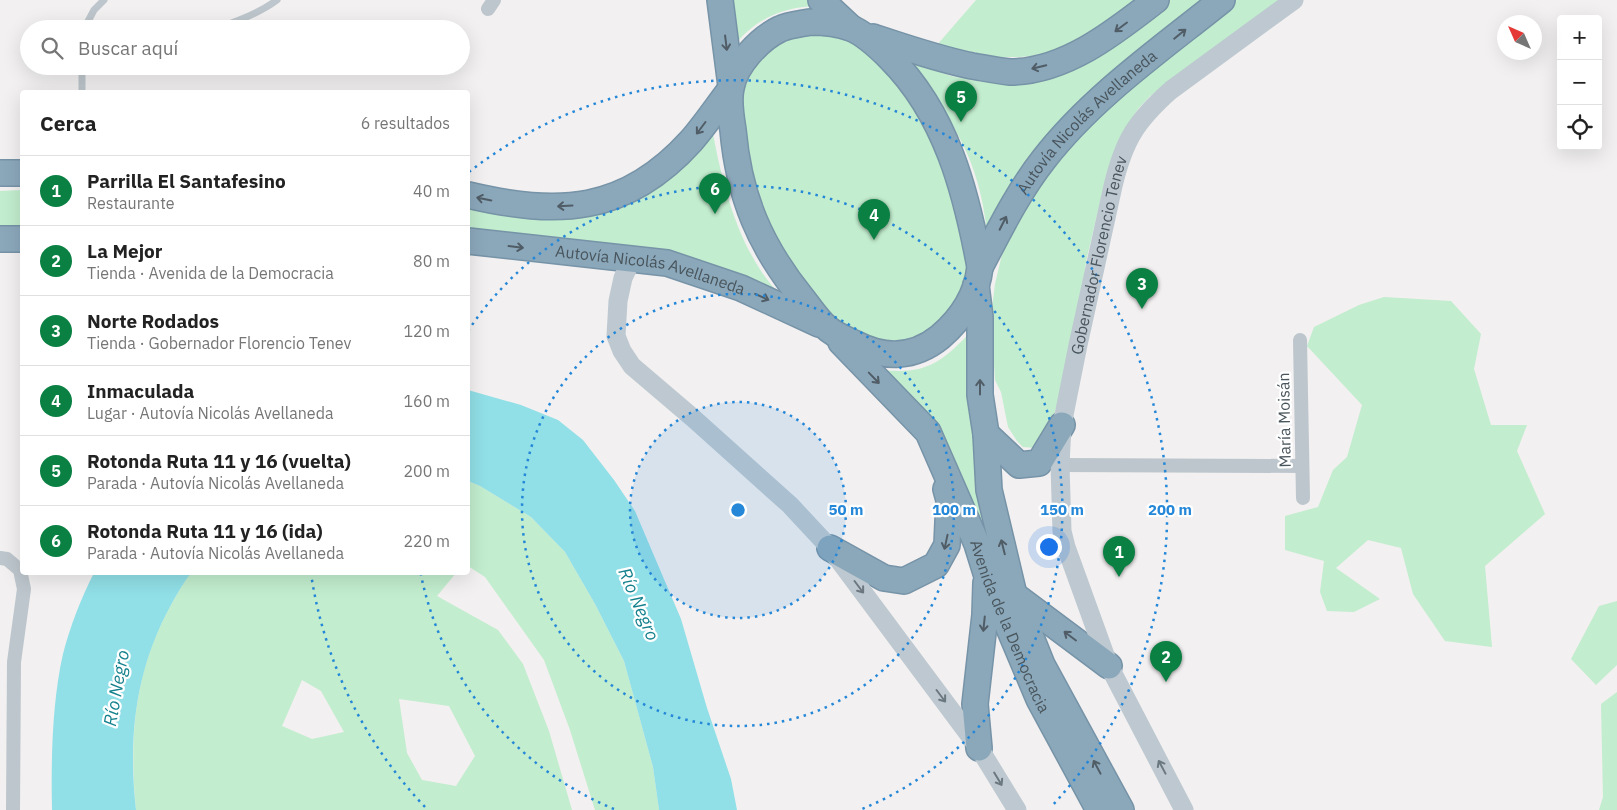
<!DOCTYPE html>
<html lang="es">
<meta charset="utf-8">
<style>
body{margin:0;font-family:"IBM Plex Sans",sans-serif;background:#f2f2f2;color:#222}
.controls{position:absolute;right:15px;top:15px;display:grid;overflow:hidden;border-radius:5px;box-shadow:0 5px 20px #0002}
.controls button{width:45px;height:45px;display:grid;place-items:center;padding:0;border:0;border-bottom:1px solid #e0e0e0;background:#fff;color:#222;font:25px sans-serif}
.compass{position:absolute;left:1497px;top:15px;width:45px;height:45px;border-radius:50%;background:#fff;box-shadow:0 5px 20px #0002;rotate:315deg}
.you{position:absolute;left:1048px;top:546px;width:18px;height:18px;margin:-12px;border:4px solid #fff;border-radius:50%;background:#1a73e8;box-shadow:0 0 0 8px #1a73e833}
.badge{display:grid;place-items:center;width:32px;height:32px;border-radius:50%;background:#0b8043;color:#fff;font-size:16px;font-weight:700}
.pin{position:absolute;translate:-50% -41px;filter:drop-shadow(0 1px 2px #0008)}
.pin::after{content:'';position:absolute;top:26px;width:18px;height:15px;background:inherit;clip-path:polygon(0 0,100% 0,50% 100%)}
.list{margin:0;padding:0;list-style:none}
h2{display:flex;justify-content:space-between;align-items:center;height:65px;margin:0;padding:0 20px;font-size:21px}
h2 small{font-size:16px;font-weight:400;color:#767676}
.list li{display:grid;grid-template-columns:32px 1fr auto;gap:15px;align-items:center;box-sizing:border-box;height:70px;padding:0 20px;border-top:1px solid #e0e0e0}
.list b{display:block;font-size:19px;white-space:nowrap}
.list p{margin:0;font-size:16px;white-space:nowrap;color:#767676}
.list em{font-size:16px;font-style:normal;color:#767676}
.icon{flex:none;width:28px;height:28px;fill:none;stroke:currentColor;stroke-width:2;stroke-linecap:round;stroke-linejoin:round}
.map{position:relative;flex:none;width:1617px;height:810px;overflow:hidden}
.search{position:absolute;background:#fff;box-shadow:0 5px 20px #0002;left:20px;top:20px;width:450px;height:55px;display:flex;align-items:center;gap:12px;box-sizing:border-box;padding:0 18px;border-radius:28px;color:#767676;font-size:19px}
.panel{position:absolute;background:#fff;box-shadow:0 5px 20px #0002;left:20px;top:90px;width:450px;height:485px;border-radius:5px}
.map>svg:first-child{display:block}
</style>
<div class="map">
<svg width="1617" height="810" viewBox="0 0 1617 810">
<rect width="100%" height="100%" fill="#f2f0f0"/>
<path fill="#c2edce" fill-rule="evenodd" d="M726 0H812L819 6C784 6 755 19 734 46Z
M976 0H1141L1100 30 1057 50 1040 55 1019 57H996L937 45Z
M1169 0H1203L987 232C979 158 953 120 908 63L910 59 921 65 951 76 982 82 1015 83 1107 49Z
M1237 0H1280L1150 96 1138 109 1129 123 1107 173 1087 257 1074 332 1064 384 1055 411 1053 430 1036 448 1023 447 1017 441 1008 427 1001 392 995 380 991 316 995 284 1003 250 1013 222 1064 146 1154 67Z
M823 30 848 40 860 47 876 61 903 89 916 107 947 167 967 262 965 279 960 296 952 310 923 336 897 343 871 341 833 319 806 290 759 208 739 100 752 63 776 40Z
M713 134C722 181 734 230 761 271 766 279 773 287 780 295L578 241 468 228V204L634 200 655 189 677 174Z
M22 190V225H0V191Z
M1384 297 1451 301 1481 334 1474 369 1491 425H1527L1517 451 1545 514 1485 566 1492 647 1445 641 1413 594 1401 548 1368 540 1336 568 1380 599 1354 612 1327 611 1320 592 1324 561 1285 550V516L1318 507 1333 470 1347 457 1362 405 1307 346 1314 327 1359 305Z
M967 336 966 381 980 500 996 567 882 370C924 374 938 365 967 336Z
M468 481 480 486 531 517 565 552 595 604 624 661 653 767 659 810H595L570 730 544 660 485 577 468 566Z
M191 572 456 573 437 596 498 630 523 664 549 731 572 810H136C129 737 134 671 171 605 177 594 183 583 191 572ZM302 680 321 691 344 732 312 739 282 726ZM399 699 449 706 475 756 456 786 422 780 407 753Z
M1617 601V665L1596 685 1571 659 1599 606Z
M1617 692V810H1599L1603 797 1601 704Z"/>
<path fill="#91dfe7" d="M468 390 521 405 558 420 583 440 614 480 635 511 681 619 707 708 731 779 737 810H659L653 767 624 661 595 604 565 552 531 517 480 486 468 481Z
M94 573H191C183 583 177 594 171 605 135 670 128 738 136 810H52C51 761 52 702 63 654 70 627 81 598 94 573Z"/>
<g fill="none" stroke-linecap="round" stroke-linejoin="round">
<g stroke="#7693a7" stroke-width="28">
<g id="highway">
<path d="M720 0 731 86"/>
<path d="M821 0 851 28"/>
<path d="M810 22C824 22 837 23 851 28 865 34 879 47 890 58 946 114 966 191 980 267 977 295 961 319 940 337 914 358 885 359 856 344 846 339 834 335 826 327 817 319 810 308 802 298 760 246 739 197 733 130 731 117 728 101 731 88 735 65 759 39 780 29 789 25 800 24 810 22Z"/>
<path d="M873 37C906 48 938 59 972 66 984 68 998 71 1010 72 1065 72 1115 32 1156 0"/>
<path d="M0 173H22"/>
<path d="M468 195C558 216 625 214 691 141 705 125 717 107 730 90"/>
<path d="M0 239H22"/>
<path id="s2" d="M468 241 667 263 741 288 819 324"/>
<path id="s3" d="M980 267C1000 229 1018 192 1044 159 1092 97 1161 49 1222 0"/>
<path d="M976 285 980 317V395L986 434 989 490 1014 595 1042 665 1121 810"/>
<path id="s4" d="M841 342 928 432 977 544 987 576 1039 699 1099 810"/>
<path d="M986 434 1019 465 1039 463 1062 425"/>
<path d="M830 548 884 578 904 581 936 565 947 545 949 500 946 489"/>
<path d="M1014 595 1109 666"/>
<path d="M979 748 975 704 985 615 986 583"/>
</g>
</g>
<path stroke="#bdc6cc" stroke-width="7" d="M84 29 94 10 104 0
M214 29C233 23 261 12 277 0
M82 66V92"/>
<path stroke="#bdc6cc" stroke-width="14" d="M488 9 494 0
M1300 340 1303 498
M1060 465 1302 466
M0 558 7 559 20 570 24 589 14 662 13 810"/>
<g stroke="#bdc8d0" stroke-width="19">
<path d="M632 259 623 278 618 301 616 336 622 351 632 366 693 418 790 505 830 548 979 748 1017 810"/>
<path id="s1" d="M1184 810 1109 666 1066 547 1062 531 1060 465 1062 425 1078 345 1113 186C1124 140 1136 121 1171 90L1294 0"/>
</g>
<use href="#highway" stroke="#8ba8bb" stroke-width="25"/>
</g>
<defs><path id="oneway-shaft" d="M-6 0H5M1.5-3L5.5 0L1.5 3" fill="none" stroke-width="1.6" stroke-linecap="round" stroke-linejoin="round" transform="scale(1.25)"/></defs>
<g stroke="#505d66">
<use href="#oneway-shaft" transform="translate(1121 27) rotate(143)"/>
<use href="#oneway-shaft" transform="translate(1180 34) rotate(-39)"/>
<use href="#oneway-shaft" transform="translate(726 43) rotate(83)"/>
<use href="#oneway-shaft" transform="translate(1039 67) rotate(166)"/>
<use href="#oneway-shaft" transform="translate(701 128) rotate(127)"/>
<use href="#oneway-shaft" transform="translate(484 199) rotate(-169)"/>
<use href="#oneway-shaft" transform="translate(565 206) rotate(177)"/>
<use href="#oneway-shaft" transform="translate(1003 223) rotate(-63)"/>
<use href="#oneway-shaft" transform="translate(516 247) rotate(7)"/>
<use href="#oneway-shaft" transform="translate(762 297) rotate(24)"/>
<use href="#oneway-shaft" transform="translate(874 378) rotate(46)"/>
<use href="#oneway-shaft" transform="translate(980 387) rotate(-90)"/>
<use href="#oneway-shaft" transform="translate(946 542) rotate(102)"/>
<use href="#oneway-shaft" transform="translate(1003 547) rotate(-104)"/>
<use href="#oneway-shaft" transform="translate(984 624) rotate(96)"/>
<use href="#oneway-shaft" transform="translate(1070 636) rotate(-143)"/>
<use href="#oneway-shaft" transform="translate(1097 767) rotate(-118)"/>
</g>
<g stroke="#6c787f">
<use href="#oneway-shaft" transform="translate(859 587) rotate(53)"/>
<use href="#oneway-shaft" transform="translate(941 696) rotate(53)"/>
<use href="#oneway-shaft" transform="translate(1162 767) rotate(-118)"/>
<use href="#oneway-shaft" transform="translate(998 779) rotate(59)"/>
</g>
<circle cx="738" cy="510" r="108" fill="#2487d8" fill-opacity=".12"/>
<g fill="none" stroke="#2487d8" stroke-width="2.5" stroke-dasharray="2.5 5">
<circle cx="738" cy="510" r="108"/>
<circle cx="738" cy="510" r="216"/>
<path d="M614 809A324 324 0 0 1 421 575M468 331A324 324 0 1 1 862 809"/>
<path d="M425 807A432 432 0 0 1 311 574M469 172A432 432 0 0 1 1051 807"/>
</g>
<g text-anchor="middle" dominant-baseline="central" stroke-width="4.5" stroke-linejoin="round" paint-order="stroke">
<g font-size="16" fill="#49555c" stroke="#fff">
<text stroke="none"><textPath href="#s3" startOffset="182">Autovía Nicolás Avellaneda</textPath></text>
<text stroke="none"><textPath href="#s1" startOffset="585">Gobernador Florencio Tenev</textPath></text>
<text stroke="none"><textPath href="#s2" startOffset="185">Autovía Nicolás Avellaneda</textPath></text>
<text transform="translate(1284 420) rotate(-91)">María Moisán</text>
<text stroke="none"><textPath href="#s4" startOffset="336">Avenida de la Democracia</textPath></text>
</g>
<g font-size="18" font-style="italic" fill="#14818d" stroke="#fff">
<text transform="translate(639 604) rotate(67)">Río Negro</text>
<text transform="translate(116 688) rotate(-80)">Río Negro</text>
</g>
</g>
<circle cx="738" cy="510" r="8" fill="#2487d8" stroke="#fff" stroke-width="2.5"/>
<g font-size="15" text-anchor="middle" font-weight="bold" fill="#2487d8" stroke="#fff" stroke-width="4.5" stroke-linejoin="round" paint-order="stroke">
<text x="846" y="515">50 m</text>
<text x="954" y="515">100 m</text>
<text x="1062" y="515">150 m</text>
<text x="1170" y="515">200 m</text>
</g>
</svg>
<div class="controls">
<button>+</button>
<button>−</button>
<button><svg class="icon" aria-label="locate" viewBox="0 0 24 24"><circle cx="12" cy="12" r="6"/><path d="M12 2v4M12 18v4M2 12h4M18 12h4"/></svg></button>
</div>
<svg class="compass" viewBox="-18 -18 36 36"><path d="M0-13l5 13h-10z" fill="#e53935"/><path d="M0 13l5-13h-10z" fill="#767676"/></svg>
<div class="you"></div>
<div class="pin badge" style="left:1119px;top:577px">1</div>
<div class="pin badge" style="left:1166px;top:682px">2</div>
<div class="pin badge" style="left:1142px;top:309px">3</div>
<div class="pin badge" style="left:874px;top:240px">4</div>
<div class="pin badge" style="left:961px;top:122px">5</div>
<div class="pin badge" style="left:715px;top:214px">6</div>
<div class="search"><svg class="icon" aria-label="search" viewBox="0 0 24 24"><circle cx="10" cy="10" r="6"/><path d="M15 15l6 6"/></svg>Buscar aquí</div>
<section class="panel">
<h2>Cerca<small>6 resultados</small></h2>
<ul class="list">
<li><span class="badge">1</span><div><b>Parrilla El Santafesino</b><p>Restaurante</p></div><em>40 m</em></li>
<li><span class="badge">2</span><div><b>La Mejor</b><p>Tienda · Avenida de la Democracia</p></div><em>80 m</em></li>
<li><span class="badge">3</span><div><b>Norte Rodados</b><p>Tienda · Gobernador Florencio Tenev</p></div><em>120 m</em></li>
<li><span class="badge">4</span><div><b>Inmaculada</b><p>Lugar · Autovía Nicolás Avellaneda</p></div><em>160 m</em></li>
<li><span class="badge">5</span><div><b>Rotonda Ruta 11 y 16 (vuelta)</b><p>Parada · Autovía Nicolás Avellaneda</p></div><em>200 m</em></li>
<li><span class="badge">6</span><div><b>Rotonda Ruta 11 y 16 (ida)</b><p>Parada · Autovía Nicolás Avellaneda</p></div><em>220 m</em></li>
</ul>
</section>
</div>
